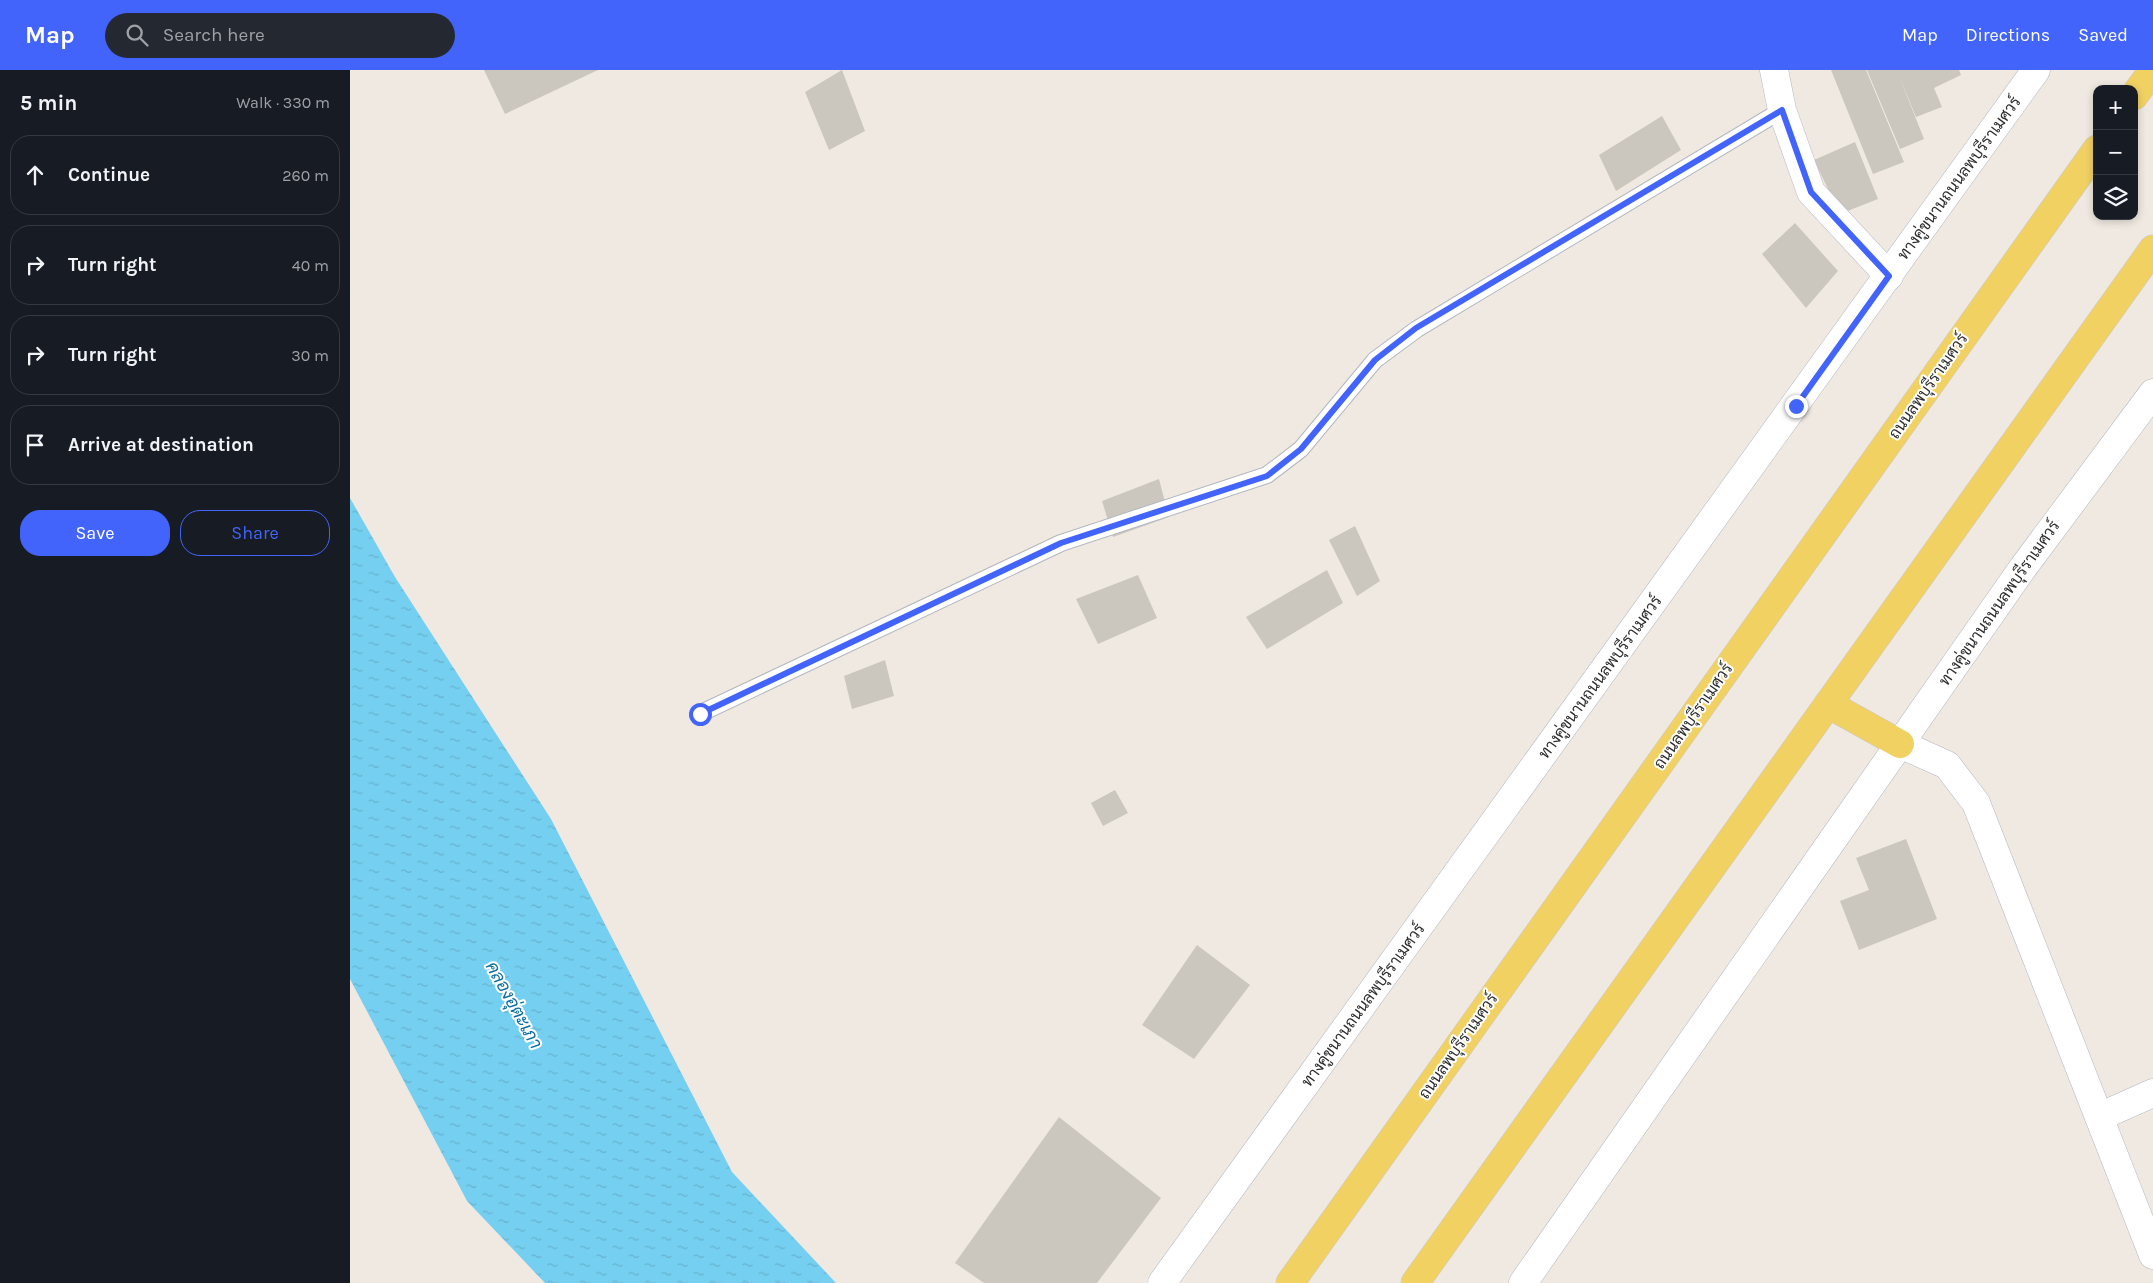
<!DOCTYPE html>
<meta charset="utf-8">
<style>
body{margin:0;font-family:Karla,Sarabun,sans-serif;background:#242831;color:#f1f3f6}
.controls{position:absolute;right:15px;top:15px;display:grid;overflow:hidden;border-radius:10px;box-shadow:0 2px 8px #0003}
.controls button{width:45px;height:45px;display:grid;place-items:center;padding:0;border:0;border-bottom:1px solid #363941;background:#171b24;color:#f1f3f6;font:25px sans-serif}
.stop{position:absolute;width:15px;height:15px;margin:-11px;border:4px solid #4264fb;border-radius:50%;background:#fff}
.stop.end{background:#4264fb;border-color:#fff;box-shadow:0 1px 5px #0008}
.list{margin:0;padding:0;list-style:none}
h2{display:flex;justify-content:space-between;align-items:center;height:65px;margin:0;padding:0 20px;font-size:21px}
h2 small{font-size:16px;font-weight:400;color:#9ea1a6}
.list li{display:grid;grid-template-columns:32px 1fr auto;gap:15px;align-items:center;box-sizing:border-box;height:80px;margin:0 10px 10px;padding:0 10px;border:1px solid #363941;border-radius:20px}
.list b{display:block;font-size:19px;white-space:nowrap}
.list em{font-size:16px;font-style:normal;color:#9ea1a6}
.actions{display:flex;gap:10px;padding:15px 20px}
.actions a{flex:1;padding:11px 0;border:1px solid #4264fb;border-radius:20px;text-align:center;font-size:18px;color:#4264fb}
.actions .main{background:#4264fb;color:#fff}
.icon{flex:none;width:28px;height:28px;fill:none;stroke:currentColor;stroke-width:2;stroke-linecap:round;stroke-linejoin:round}
.map{position:relative;flex:none;width:1803px;height:1213px;overflow:hidden}
header{display:flex;align-items:center;gap:30px;box-sizing:border-box;height:70px;padding:0 25px;background:#4264fb;color:#fff}
header strong{font-size:24px}
nav{display:flex;gap:28px;margin-inline-start:auto;font-size:18px}
.search{width:350px;height:45px;background:#242831;display:flex;align-items:center;gap:12px;box-sizing:border-box;padding:0 18px;border-radius:28px;color:#9ea1a6;font-size:19px}
main{display:flex}
aside{flex:1;background:#171b24}
.map>svg:first-child{display:block}
</style>
<header>
<strong>Map</strong>
<div class="search"><svg class="icon" aria-label="search" viewBox="0 0 24 24"><circle cx="10" cy="10" r="6"/><path d="M15 15l6 6"/></svg>Search here</div>
<nav><a>Map</a><a>Directions</a><a>Saved</a></nav>
</header>
<main>
<aside>
<h2>5 min<small>Walk · 330 m</small></h2>
<ul class="list">
<li><svg class="icon" aria-label="ahead" viewBox="0 0 24 24"><path d="M12 20V5M6 11l6-6 6 6"/></svg><div><b>Continue</b></div><em>260 m</em></li>
<li><svg class="icon" aria-label="right" viewBox="0 0 24 24"><path d="M7 20v-9h11M14 6l5 5-5 5"/></svg><div><b>Turn right</b></div><em>40 m</em></li>
<li><svg class="icon" aria-label="right" viewBox="0 0 24 24"><path d="M7 20v-9h11M14 6l5 5-5 5"/></svg><div><b>Turn right</b></div><em>30 m</em></li>
<li><svg class="icon" aria-label="arrive" viewBox="0 0 24 24"><path d="M6 21V4h12l-3 4 3 4H6"/></svg><div><b>Arrive at destination</b></div></li>
</ul>
<div class="actions"><a class="main">Save</a><a>Share</a></div>
</aside>
<div class="map">
<svg width="1803" height="1213" viewBox="0 0 1803 1213">
<defs>
<pattern id="water-ripples" width="26" height="14" patternUnits="userSpaceOnUse" patternTransform="scale(1.25)"><rect width="26" height="14" fill="#75cff0"/><path d="M2 4q2-2 4 0t4 0M15 11q2-2 4 0t4 0" fill="none" stroke="#66b2ce"/></pattern>
</defs>
<rect width="100%" height="100%" fill="#efe9e1"/>
<path fill="url(#water-ripples)" d="M0 428 45 507 201 749 382 1102 486 1213H195L117 1131 0 909Z"/>
<path fill="#cbc7bf" d="M134 0H248L155 44Z
M492 0 515 61 479 80 455 22Z
M1481 0H1516L1554 92 1523 104Z
M1517 0H1609L1611 5 1584 18 1592 37 1566 47 1549 6 1574 69 1550 79Z
M1312 46 1331 80 1266 121 1249 85Z
M1505 72 1528 129 1490 144 1464 90Z
M1445 153 1488 201 1456 238 1412 184Z
M809 409 819 447 763 467 752 431Z
M1005 456 1030 511 1007 526 979 470Z
M977 500 993 533 917 579 896 547Z
M788 505 807 548 748 574 726 529Z
M535 590 544 626 502 639 494 606Z
M765 720 778 743 753 756 741 733Z
M1556 769 1587 849 1509 880 1490 831 1519 820 1506 788Z
M847 875 900 915 844 989 792 955Z
M709 1047 811 1128 747 1213H634L605 1193Z"/>
<g fill="none" stroke-linecap="round" stroke-linejoin="round">
<g stroke="#b4b7c1" stroke-width="18">
<path id="lane" d="M349 644 711 473 917 405 951 379 1025 290 1067 259 1432 40"/>
</g>
<g stroke="#b4b7c1" stroke-width="29">
<path id="street" d="M1424 0 1432 40 1461 122 1539 206
M1749 1047 1803 1023"/>
</g>
<g stroke="#b4b7c1" stroke-width="29">
<path id="secondary" d="M1550 674 1597 695 1626 733 1803 1185
M812 1213 1686 0
M1173 1213 1672 499 1803 323"/>
</g>
<g stroke="#c9c9c9" stroke-width="29">
<path id="primary" d="M1784 26 1803 0
M1478 634 1550 674
M940 1213 1747 79
M1065 1213 1803 179"/>
</g>
<use href="#lane" stroke="#fff" stroke-width="16"/>
<use href="#street" stroke="#fff" stroke-width="28"/>
<use href="#secondary" stroke="#fff" stroke-width="28"/>
<use href="#primary" stroke="#f2d163" stroke-width="28"/>
</g>
<g fill="none" stroke-linecap="round" stroke-linejoin="round">
<path stroke="#4264fb" stroke-width="6" d="M350 644 711 473 917 406 951 379 1025 290 1066 258 1432 40 1461 122 1539 206 1446 336"/>
</g>
<g text-anchor="middle" dominant-baseline="central" stroke-width="4" stroke-linejoin="round" paint-order="stroke">
<g font-size="16" fill="#2e2e2e" stroke="#fff">
<text transform="translate(1609 108) rotate(-54)">ทางคู่ขนานถนนลพบุรีราเมศวร์</text>
<text transform="translate(1578 316) rotate(-55)">ถนนลพบุรีราเมศวร์</text>
<text transform="translate(1649 533) rotate(-55)">ทางคู่ขนานถนนลพบุรีราเมศวร์</text>
<text transform="translate(1250 607) rotate(-54)">ทางคู่ขนานถนนลพบุรีราเมศวร์</text>
<text transform="translate(1343 646) rotate(-55)">ถนนลพบุรีราเมศวร์</text>
<text transform="translate(1013 935) rotate(-54)">ทางคู่ขนานถนนลพบุรีราเมศวร์</text>
<text transform="translate(1108 976) rotate(-55)">ถนนลพบุรีราเมศวร์</text>
</g>
<g font-size="18" font-style="italic" fill="#0d6fa3" stroke="#fff">
<text transform="translate(164 935) rotate(61)">คลองอุ่ตะเภา</text>
</g>
</g>
</svg>
<div class="controls">
<button>+</button>
<button>−</button>
<button><svg class="icon" aria-label="layers" viewBox="0 0 24 24"><path d="M12 4l9 5-9 5-9-5zM3 14l9 5 9-5"/></svg></button>
</div>
<div class="stop" style="left:350px;top:644px"></div>
<div class="stop end" style="left:1446px;top:336px"></div>
</div>
</main>
